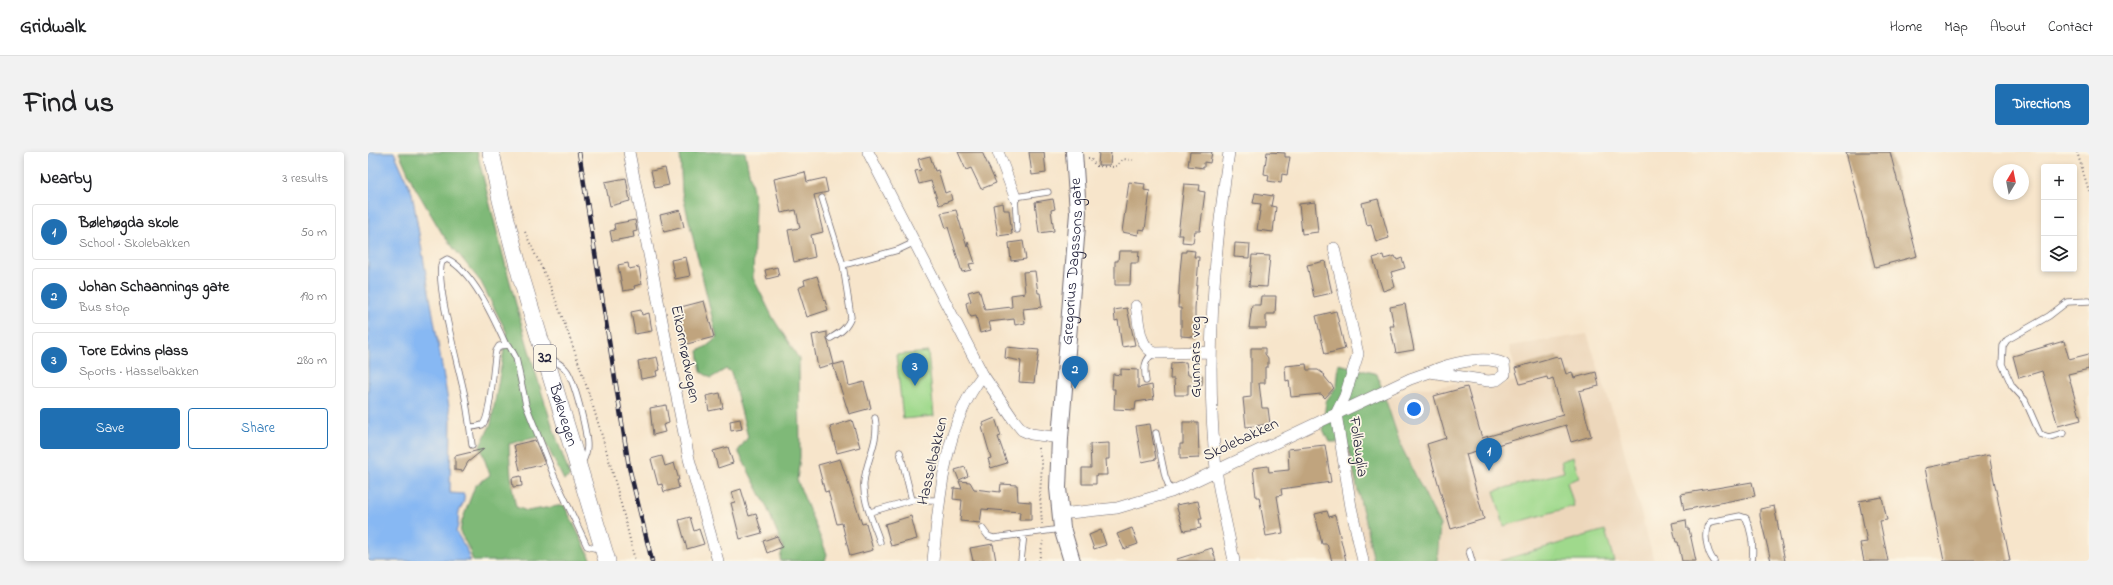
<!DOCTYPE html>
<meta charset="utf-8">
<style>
body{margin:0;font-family:"Indie Flower",sans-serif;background:#f2f2f2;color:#202124}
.controls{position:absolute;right:12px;top:12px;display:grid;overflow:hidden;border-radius:4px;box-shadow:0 2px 6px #0003}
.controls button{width:36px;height:36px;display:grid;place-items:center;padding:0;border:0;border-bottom:1px solid #e0e0e0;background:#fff;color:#202124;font:20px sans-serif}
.compass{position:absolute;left:1625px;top:12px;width:36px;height:36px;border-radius:50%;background:#fff;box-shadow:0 2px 6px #0003;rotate:10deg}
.you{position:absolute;left:1046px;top:257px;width:14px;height:14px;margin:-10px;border:3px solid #fff;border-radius:50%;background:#1a73e8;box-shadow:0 0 0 6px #1a73e833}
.badge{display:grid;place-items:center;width:26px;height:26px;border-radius:50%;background:#1f6fb2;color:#fff;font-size:13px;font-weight:700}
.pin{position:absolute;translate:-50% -33px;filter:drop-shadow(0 1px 2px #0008)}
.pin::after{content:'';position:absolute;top:21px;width:14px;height:12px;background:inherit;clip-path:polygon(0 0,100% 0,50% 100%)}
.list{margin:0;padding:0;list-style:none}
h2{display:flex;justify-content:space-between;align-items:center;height:52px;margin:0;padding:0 16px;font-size:17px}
h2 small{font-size:13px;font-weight:400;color:#757577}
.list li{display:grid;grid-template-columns:26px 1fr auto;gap:12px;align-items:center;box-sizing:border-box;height:56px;margin:0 8px 8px;padding:0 8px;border:1px solid #e0e0e0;border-radius:4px}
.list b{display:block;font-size:15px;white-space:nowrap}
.list p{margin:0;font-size:13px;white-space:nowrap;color:#757577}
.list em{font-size:13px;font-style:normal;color:#757577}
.actions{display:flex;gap:8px;padding:12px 16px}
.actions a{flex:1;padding:9px 0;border:1px solid #1f6fb2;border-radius:4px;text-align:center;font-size:14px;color:#1f6fb2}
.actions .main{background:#1f6fb2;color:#fff}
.icon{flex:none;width:22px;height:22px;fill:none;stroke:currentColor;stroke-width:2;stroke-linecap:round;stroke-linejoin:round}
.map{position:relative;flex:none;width:1721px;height:409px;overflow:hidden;border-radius:4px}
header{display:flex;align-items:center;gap:24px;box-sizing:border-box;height:56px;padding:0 20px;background:#fff;border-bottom:1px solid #e0e0e0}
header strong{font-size:19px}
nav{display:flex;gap:22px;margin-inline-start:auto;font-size:14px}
.intro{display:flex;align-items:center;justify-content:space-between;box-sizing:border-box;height:96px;padding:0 24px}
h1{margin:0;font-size:28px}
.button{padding:10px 18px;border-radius:4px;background:#1f6fb2;color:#fff;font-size:14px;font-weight:700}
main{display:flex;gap:24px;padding:0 24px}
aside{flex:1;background:#fff;border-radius:4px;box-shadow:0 2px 6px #0003}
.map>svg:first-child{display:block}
</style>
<header>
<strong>Gridwalk</strong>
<nav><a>Home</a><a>Map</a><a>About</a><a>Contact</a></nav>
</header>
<div class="intro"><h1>Find us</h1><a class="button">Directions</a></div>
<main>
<aside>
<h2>Nearby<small>3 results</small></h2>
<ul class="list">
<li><span class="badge">1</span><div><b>Bølehøgda skole</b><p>School · Skolebakken</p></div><em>50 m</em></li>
<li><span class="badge">2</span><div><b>Johan Schaannings gate</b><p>Bus stop</p></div><em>190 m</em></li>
<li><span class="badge">3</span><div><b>Tore Edvins plass</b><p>Sports · Hasselbakken</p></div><em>280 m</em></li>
</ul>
<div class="actions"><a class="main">Save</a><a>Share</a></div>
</aside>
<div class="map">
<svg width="1721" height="409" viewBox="0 0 1721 409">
<rect width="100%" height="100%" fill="#fcf5e5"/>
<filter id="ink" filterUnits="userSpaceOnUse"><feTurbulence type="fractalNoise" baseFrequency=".025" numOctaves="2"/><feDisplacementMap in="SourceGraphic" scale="8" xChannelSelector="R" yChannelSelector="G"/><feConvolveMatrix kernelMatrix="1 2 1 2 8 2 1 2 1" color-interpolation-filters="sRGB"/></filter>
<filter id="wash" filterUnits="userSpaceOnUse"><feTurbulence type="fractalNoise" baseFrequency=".012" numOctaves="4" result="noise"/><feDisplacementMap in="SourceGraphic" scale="16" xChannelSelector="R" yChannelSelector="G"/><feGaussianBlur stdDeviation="0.9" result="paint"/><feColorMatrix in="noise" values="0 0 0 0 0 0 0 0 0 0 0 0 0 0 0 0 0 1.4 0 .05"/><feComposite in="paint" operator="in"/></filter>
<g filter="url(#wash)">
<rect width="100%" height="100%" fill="#f7e5cb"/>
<path fill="#edd7bb" d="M1219 182 1252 283 1286 409H995L983 355 977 280 982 264 1047 235 1060 236 1095 231 1126 235 1150 228 1141 194Z"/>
<path fill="#9fd98c" stroke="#607e64" d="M560 200 566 264 535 267 528 203Z
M1205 305 1211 326 1199 330 1206 354 1136 374 1126 339 1196 320 1193 309Z
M1237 378 1246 409H1131Z"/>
<path fill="#7fb978" stroke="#506e5a" d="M31 0H109C136 109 163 218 202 324L196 328 174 284 141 292C142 314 143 334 148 355L159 359 196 353 224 409H105L101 397 92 380 94 369 107 334 122 323 112 294 123 272 139 181 113 130 75 83 45 32Z
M312 0H377L387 50 385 126 405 166 431 207 432 305 429 328 459 402 457 409H413L412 406 415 395 398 353 370 299 380 285 363 220 358 217 343 226 333 220 330 199 339 194 349 186 314 40Z
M971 212 1009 222 1033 294 1072 373 1069 409H1006L979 290H961L955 277 958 249 969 234Z"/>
<path fill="#87b8f3" stroke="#546d97" d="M0 0H26L44 41 83 266 82 341 96 342C97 351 94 352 91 360 89 367 92 370 88 380L98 396 102 409H0Z"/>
<g id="blocks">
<path fill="#c0a47e" d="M590 0H614L628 31 613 37 603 16 598 18Z
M661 0H676L678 21 664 23Z
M731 0H743L742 13H730Z
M822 0H844L842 11 836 10V16L820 14Z
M899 0 917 1V5H922L919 23 914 22 913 31 900 29 901 23 896 22Z
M1478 0H1522L1549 104 1507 115Z
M562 4 567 19 570 18 577 41 582 39 584 48 571 53 563 29 551 32 547 19 553 18 550 7Z
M297 16 301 33 287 36 283 19Z
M437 20 439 30 457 26 460 40 446 43 455 80 443 83 447 105 426 110 420 78 432 76 428 58 413 61 406 27Z
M258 26 262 49 242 54 237 30Z
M761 30 777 32 776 38 782 39 777 78 771 77 770 83 754 80Z
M816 32 832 33 831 39 837 40 832 79H827L825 91 814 90 815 83H810Z
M887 41 905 44 903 54 908 55 905 80 889 78 893 52 885 51Z
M685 47 687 57 683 58 686 79 671 81 667 50Z
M1010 47 1021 86 1008 90 1003 72 999 73 994 51Z
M947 50 950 80 934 82 931 52Z
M635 51 636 58H641L644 82 630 84 625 53Z
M312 58 316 75 296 80 292 63Z
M588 58 599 95 600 90 607 111 601 112 603 118 594 120 580 75 578 76 573 61Z
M267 68 269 79 265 80 266 85 244 89 242 79 247 78 246 72Z
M655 89 658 107 643 109 641 91Z
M867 91 882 92 881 106 866 105Z
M818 98 827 99 826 105H831L827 156V185L813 184V156H810L812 119 814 100H818Z
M751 99H771L770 111H763L762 133H747V109H750Z
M884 103 902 104 899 135 881 134Z
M1015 103 1016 107 1027 104 1029 108 1034 106 1037 116 1023 120 1027 135 1015 139 1005 106Z
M318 105 322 124 307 127 303 108Z
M957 109 964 141 946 145 939 113Z
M260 111 261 117 271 115 274 132 266 134 267 137 255 139 250 113Z
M409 115 411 124 399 127 397 118Z
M667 119 670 141H672L674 155 655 157 657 171 647 173 646 167 621 170 623 178 612 181 608 164 603 165 600 160 598 151 603 149 600 140 611 137 617 158 644 155 643 143 657 141 655 120Z
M449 124 460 158 439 165 430 136 437 133 436 128Z
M893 144H908L907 162H898V176H881L884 153H892Z
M336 149 346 185 319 192 311 163 315 162 313 155Z
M1037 152 1046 198 1028 201 1022 174H1026L1022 155Z
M759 156 767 193 754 195 750 168 747 169 746 158Z
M273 158 274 163 281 161 284 179 267 182 263 160Z
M968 159 977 197 957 202 948 164Z
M459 180V186L466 212 450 216 444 183Z
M1696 189 1701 207 1721 202V217L1700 222 1713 268 1690 274 1674 219 1651 226 1645 204Z
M638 195 671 198 666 231 651 230 653 209 637 206Z
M883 196H897V202L900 206V215H897V231H891L894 256H900L902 272 878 275 875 246 883 245Z
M1189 204 1190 207 1193 206 1198 222 1204 220 1206 226 1228 220 1231 234 1211 239 1223 284 1203 290 1198 273 1098 302 1116 367 1083 377 1059 292 1078 286 1066 244 1099 235 1114 286 1195 263 1185 226 1180 228 1179 225 1152 232 1147 216Z
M289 205 292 218 288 219 289 224 273 227 270 209Z
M476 210 481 234 496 230 503 256 481 262 465 213Z
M818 210 820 223H834V233H820V243H807L806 227H802L803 211Z
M938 212 939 218H950L957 223 956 224 966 236 957 246 953 242 923 245 921 228 918 229 917 214Z
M753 217 770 218V236L784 233 786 247 768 250 767 258 746 257 747 237H744L745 222 753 223Z
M352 241 355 256 341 259 338 244Z
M298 253 301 271 295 273 297 280 285 283 282 256Z
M627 266 633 284 630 285 639 311 623 316 620 307 623 306 614 275 616 274 615 271Z
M372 267 374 277 363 279 362 269Z
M484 268 492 295 469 301 462 275Z
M815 270H830L831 306 812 307V292H815Z
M782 272 788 307 774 310 768 274Z
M167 288 177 312 152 318 146 293Z
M741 291V307H738L739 323H728V332H714V316H723L722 292Z
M957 293 963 330 913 337 914 343 909 344 915 381 898 384 891 345H888L885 316 900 314 901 320 921 318 920 297Z
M360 295 365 311 350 316 345 299Z
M116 297 100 310 95 319 87 318V304Z
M1621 303 1642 409H1576L1557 316Z
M294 304 297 314 306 311 311 328H309L311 336 296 340 294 332 290 333 283 307Z
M472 307 494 372 498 371 505 398 482 404 474 371 469 372 460 339 457 340 450 313Z
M597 315 600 324 591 328 587 318Z
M153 324 154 334 145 335 144 326Z
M591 329 602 330 606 337 632 340 633 332 649 333 650 349 663 350V368H651L652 360 614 357 612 371 592 369 594 348 585 347 586 336 594 337Z
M1384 330 1387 344 1316 358 1313 342Z
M373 337 381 364 388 362 394 381 372 387 363 351 367 350 364 340Z
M1514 345 1519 368 1512 369 1520 409H1496L1492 391 1499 390 1491 349Z
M830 349 834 367H831L833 376 816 379 808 353Z
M1406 354 1417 409H1403L1392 364V357Z
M959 359 961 365 967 363 978 409H964L959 392H954L947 362Z
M543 364 549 387 523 394 517 372Z
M322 365 326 379 331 377 336 392 319 397 311 368Z
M1318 368 1319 377H1321L1328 409H1314L1310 390H1308L1304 371Z
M764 376 770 392 756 397 749 382Z
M733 378 738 393 726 397 721 383Z
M409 384 414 395 399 401 395 389Z
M625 392 628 409H605L602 396Z
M844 396 848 409H809V407Z"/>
</g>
</g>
<g filter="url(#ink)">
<use href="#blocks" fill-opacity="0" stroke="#6d666d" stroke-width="1"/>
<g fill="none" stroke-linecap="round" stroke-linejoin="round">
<g stroke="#6d666d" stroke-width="7">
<path id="lane" d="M454 46 475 113 483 165C479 176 473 180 463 186
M649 78 647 45 680 40
M475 113 530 98 545 91
M182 206C188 210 195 213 199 219 207 231 219 279 219 294 219 300 217 305 214 311
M778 229C776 218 775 207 787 201
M507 266C512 288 498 308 496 330 494 349 506 371 512 390
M102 275C105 275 111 274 114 273 123 267 125 212 128 199L131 194 141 193 148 206 158 253 186 324 219 394 226 396 232 395
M788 281 797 324 803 340
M1696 281 1681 285 1672 282 1657 248 1644 234 1634 212 1635 194 1639 188 1681 164 1699 150 1721 149
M104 293C102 277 100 261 97 245 92 219 66 129 74 110L79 107C105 119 126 167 138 193
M532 300 544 348
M502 360 544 348H571
M614 376 620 384 626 386 693 377
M1101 399 1104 409
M653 409 656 382
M1346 409C1339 400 1334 379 1342 370L1372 364 1378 366C1383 379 1386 395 1384 409"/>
</g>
<g stroke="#6d666d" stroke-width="12">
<path id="street" d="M261 0 321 307 350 409
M500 0 615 223 645 267 654 278 663 282 692 286
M630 0 647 45
M861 0C845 105 837 211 848 317 852 348 860 378 866 409
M966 96 990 202 977 244 968 262 983 355 995 409
M768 154C771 169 770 195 787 201L842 200
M692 362 749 356 803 340 1042 227 1062 220 1120 229 1129 228 1137 222 1136 212C1117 202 1080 212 1062 220
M565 409C571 348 576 272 615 223"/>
</g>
<g stroke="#6d666d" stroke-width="18">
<g id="secondary">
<path id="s1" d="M704 409 694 376 690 336 692 286 710 61 706 0"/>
</g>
</g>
<g stroke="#6d666d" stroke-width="18">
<g id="primary">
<path id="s2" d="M123 0 133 48 153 125 239 409"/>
</g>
</g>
<path stroke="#6d666d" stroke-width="2" stroke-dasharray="1 3" stroke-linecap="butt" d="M1709 0 1721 39
M720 6H722L728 14 747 15 755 7 765 8
M157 80C166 101 177 121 185 141 219 228 246 318 267 409
M670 296 674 312 672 343 674 372
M671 409 675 389"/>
<use href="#lane" stroke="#fff" stroke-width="5.5"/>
<use href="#street" stroke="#fff" stroke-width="11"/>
<use href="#secondary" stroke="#fff" stroke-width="16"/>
<use href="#primary" stroke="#fff" stroke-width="17"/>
<g stroke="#22223b" stroke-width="4.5">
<path id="rail" d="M211 0 261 315 284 409"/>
</g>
<use href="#rail" stroke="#fcf5e5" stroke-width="3" stroke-dasharray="9" stroke-linecap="butt"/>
</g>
</g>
<g text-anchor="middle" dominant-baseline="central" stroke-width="3.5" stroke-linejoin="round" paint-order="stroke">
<rect fill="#fcf5e5" stroke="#63616e" stroke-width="1" x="166" y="193" width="22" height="26" rx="3"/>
<g font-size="15" font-weight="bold" fill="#22223b">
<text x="177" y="206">32</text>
</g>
<g font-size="16" fill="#22223b" stroke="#fcf5e5">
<text stroke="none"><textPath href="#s1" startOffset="302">Gregorius Dagssons gate</textPath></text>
<text transform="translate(317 202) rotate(79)">Eikornrødvegen</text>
<text transform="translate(828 205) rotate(-90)">Gunnars veg</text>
<text stroke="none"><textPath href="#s2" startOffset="273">Bølevegen</textPath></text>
<text transform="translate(873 288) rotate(-25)">Skolebakken</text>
<text transform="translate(990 295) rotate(82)">Follauglia</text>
<text transform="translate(565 309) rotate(-77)">Hasselbakken</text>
</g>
</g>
</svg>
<div class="controls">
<button>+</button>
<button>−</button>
<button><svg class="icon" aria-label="layers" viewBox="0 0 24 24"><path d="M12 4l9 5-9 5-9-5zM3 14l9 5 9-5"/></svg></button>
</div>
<svg class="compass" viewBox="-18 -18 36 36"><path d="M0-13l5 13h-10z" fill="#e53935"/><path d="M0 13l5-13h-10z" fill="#757577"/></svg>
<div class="you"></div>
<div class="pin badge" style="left:1121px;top:319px">1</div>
<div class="pin badge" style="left:707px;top:237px">2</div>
<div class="pin badge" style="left:547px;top:234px">3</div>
</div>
</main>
